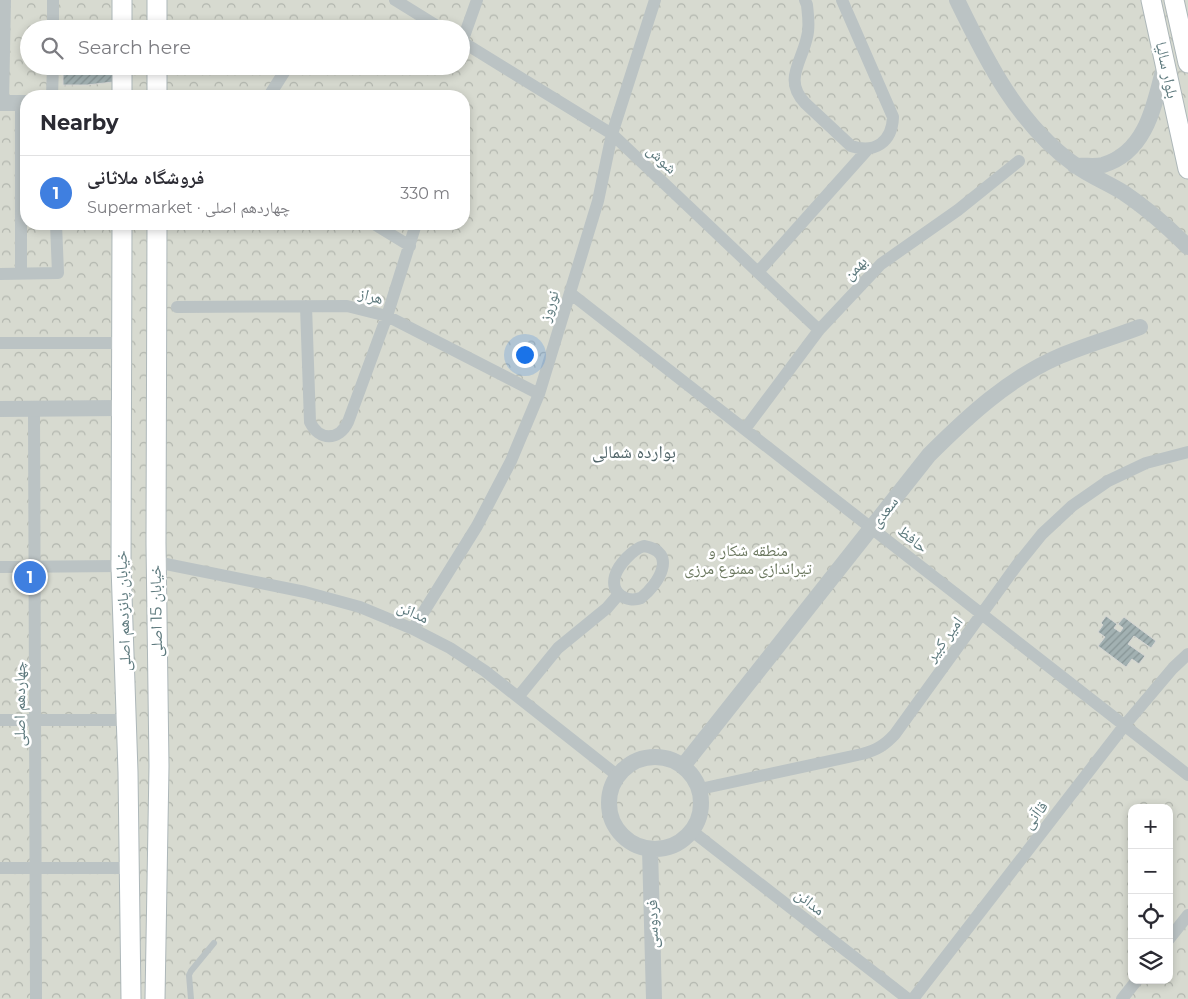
<!DOCTYPE html>
<meta charset="utf-8">
<style>
body{margin:0;font-family:Montserrat,"Noto Naskh Arabic",sans-serif;background:#f7f7f7;color:#2b2b33}
.controls{position:absolute;right:15px;bottom:15px;display:grid;overflow:hidden;border-radius:10px;box-shadow:0 2px 8px #0003}
.controls button{width:45px;height:45px;display:grid;place-items:center;padding:0;border:0;border-bottom:1px solid #e1e1e2;background:#fff;color:#2b2b33;font:25px sans-serif}
.you{position:absolute;left:524px;top:354px;width:18px;height:18px;margin:-12px;border:4px solid #fff;border-radius:50%;background:#1a73e8;box-shadow:0 0 0 8px #1a73e833}
.badge{display:grid;place-items:center;width:32px;height:32px;border-radius:50%;background:#ed1928;color:#fff;font-size:16px;font-weight:700}
.pin{position:absolute;translate:-50% -50%;border:2px solid #fff;box-shadow:0 1px 5px #0006}
.list{margin:0;padding:0;list-style:none}
h2{display:flex;justify-content:space-between;align-items:center;height:65px;margin:0;padding:0 20px;font-size:21px}
h2 small{font-size:16px;font-weight:400;color:#7c7c81}
.list li{display:grid;grid-template-columns:32px 1fr auto;gap:15px;align-items:center;box-sizing:border-box;height:75px;padding:0 20px;border-top:1px solid #e1e1e2}
.list b{display:block;font-size:19px;white-space:nowrap}
.list p{margin:0;font-size:16px;white-space:nowrap;color:#7c7c81}
.list em{font-size:16px;font-style:normal;color:#7c7c81}
.icon{flex:none;width:28px;height:28px;fill:none;stroke:currentColor;stroke-width:2;stroke-linecap:round;stroke-linejoin:round}
.map{position:relative;flex:none;width:1188px;height:999px;overflow:hidden}
.search{position:absolute;background:#fff;box-shadow:0 2px 8px #0003;left:20px;top:20px;width:450px;height:55px;display:flex;align-items:center;gap:12px;box-sizing:border-box;padding:0 18px;border-radius:28px;color:#7c7c81;font-size:19px}
.panel{position:absolute;background:#fff;box-shadow:0 2px 8px #0003;left:20px;top:90px;width:450px;height:140px;border-radius:20px}
.map>svg:first-child{display:block}
</style>
<div class="map">
<svg width="1188" height="999" viewBox="0 0 1188 999">
<defs>
<pattern id="park-crowns" width="20" height="18" patternUnits="userSpaceOnUse" patternTransform="scale(1.25)"><rect width="20" height="18" fill="#d7dad0"/><path d="M2 6a3 3 0 1 1 6 0M12 15a3 3 0 1 1 6 0" fill="none" stroke="#b2b6ae"/></pattern>
<pattern id="building-hatch" width="6" height="6" patternUnits="userSpaceOnUse" patternTransform="scale(1.25)"><rect width="6" height="6" fill="#a2b1b2"/><path d="M-1 1l2-2M0 6l6-6M5 7l2-2" fill="none" stroke="#879596"/></pattern>
</defs>
<rect width="100%" height="100%" fill="#f5f4f1"/>
<path fill="url(#park-crowns)" fill-rule="evenodd" d="M0 0H1188V999H0ZM29 29H461V66H29ZM26 96H464V224H26ZM1132 808H1169V980H1132Z"/>
<path fill="url(#building-hatch)" stroke="#d6d6d4" d="M115 21 114 29H65V26Z
M63 66H113V82L87 85H63Z
M1106 616 1117 624 1114 628 1120 632 1123 628 1118 624 1124 617 1156 641 1151 648 1134 636 1128 644 1145 656 1139 664 1132 659 1126 667 1098 646 1105 637 1098 632 1103 625 1101 623Z"/>
<g fill="none" stroke-linecap="round" stroke-linejoin="round">
<g stroke="#adb7b9" stroke-width="21">
<path id="secondary" d="M1151 0 1188 169
M1174 0 1188 63
M122 29V0
M157 29V0
M122 96V66
M157 96V66
M122 224 121 566 128 772 131 999
M155 999 159 766 156 543 157 224"/>
</g>
<path stroke="#bbc3c4" stroke-width="6" d="M191 999 189 975 191 971 214 943"/>
<path stroke="#bbc3c4" stroke-width="12" d="M395 0 442 29
M805 0 807 5C808 15 810 27 807 37 802 62 783 80 805 103L851 146C875 154 892 142 893 117L842 0
M53 29V0
M461 41 612 134 819 330
M462 42 477 0
M52 96 53 66
M269 96 288 66
M3 103 5 0
M21 103V273
M374 224 410 246
M758 272 868 149
M0 274 58 273 56 224
M570 293 1188 775
M306 306 310 422C319 441 339 441 348 422L387 316 416 224
M177 307 347 306 387 316 539 394
M0 343H122
M34 409 36 999
M745 429 819 330 881 264 958 210 1019 161
M644 546C679 552 658 585 641 598 627 603 610 594 615 576 618 565 633 549 644 546Z
M156 562 305 592 360 607 413 629 450 648 485 671 618 776
M0 567 121 566
M413 629 477 526 511 461 539 394 598 201 612 134 655 0
M518 697 558 648 607 608 619 594
M0 720H126
M700 789 862 754C877 750 885 745 895 734L1017 565 1042 534 1072 506 1108 481 1146 463 1188 452
M692 831 908 999
M0 868H130
M1169 939 1188 915
M913 999 1124 726 1173 668 1188 654
M1122 999 1137 980"/>
<path stroke="#bbc3c4" stroke-width="16" d="M957 0C987 62 1018 124 1075 165 1090 176 1108 183 1124 193 1148 209 1168 227 1188 247
M0 103H26
M1075 166C1084 165 1095 167 1103 165 1148 152 1155 101 1165 63
M0 409 121 408
M609 803a46 46 0 1 1 92 0a46 46 0 1 1-92 0Z
M683 766 929 455C968 416 1009 378 1060 356 1086 345 1114 337 1140 327
M650 849 654 999"/>
<use href="#secondary" stroke="#fff" stroke-width="19"/>
</g>
<g text-anchor="middle" dominant-baseline="central" stroke-width="5" stroke-linejoin="round" paint-order="stroke">
<g font-size="16" fill="#5e7a7e" stroke="#fff">
<text transform="translate(1167 70) rotate(78)">بلوار سالیا</text>
<text transform="translate(662 159) rotate(43)">شوش</text>
<text transform="translate(855 268) rotate(-46)">بهمن</text>
<text transform="translate(371 296) rotate(14)">هراز</text>
<text transform="translate(549 306) rotate(-73)">نوروز</text>
<text transform="translate(884 512) rotate(-52)">سعدی</text>
<text transform="translate(913 539) rotate(39)">حافظ</text>
<text transform="translate(123 611) rotate(-92)">خیابان پانزدهم اصلی</text>
<text transform="translate(156 611) rotate(-91)">خیابان 15 اصلی</text>
<text transform="translate(413 612) rotate(24)">مدائن</text>
<text transform="translate(944 639) rotate(-54)">امیر کبیر</text>
<text transform="translate(19 704) rotate(-90)">چهاردهم اصلی</text>
<text transform="translate(1035 815) rotate(-52)">قاآنی</text>
<text transform="translate(810 902) rotate(38)">مدائن</text>
<text transform="translate(652 924) rotate(-91)">فردوسی</text>
</g>
<g font-size="16" fill="#69765d" stroke="#fff">
<text x="748" y="550">منطقه شکار و<tspan x="748" dy="18">تیراندازی ممنوع مرزی</tspan></text>
</g>
<g font-size="18" fill="#516569" stroke="#fff">
<text x="634" y="452">بوارده شمالی</text>
</g>
</g>
</svg>
<div class="controls">
<button>+</button>
<button>−</button>
<button><svg class="icon" aria-label="locate" viewBox="0 0 24 24"><circle cx="12" cy="12" r="6"/><path d="M12 2v4M12 18v4M2 12h4M18 12h4"/></svg></button>
<button><svg class="icon" aria-label="layers" viewBox="0 0 24 24"><path d="M12 4l9 5-9 5-9-5zM3 14l9 5 9-5"/></svg></button>
</div>
<div class="you"></div>
<div class="pin badge" style="left:30px;top:577px;background:#3f7fe0">1</div>
<div class="search"><svg class="icon" aria-label="search" viewBox="0 0 24 24"><circle cx="10" cy="10" r="6"/><path d="M15 15l6 6"/></svg>Search here</div>
<section class="panel">
<h2>Nearby<small></small></h2>
<ul class="list">
<li><span class="badge" style="background:#3f7fe0">1</span><div><b>فروشگاه ملاثانی</b><p>Supermarket · چهاردهم اصلی</p></div><em>330 m</em></li>
</ul>
</section>
</div>
